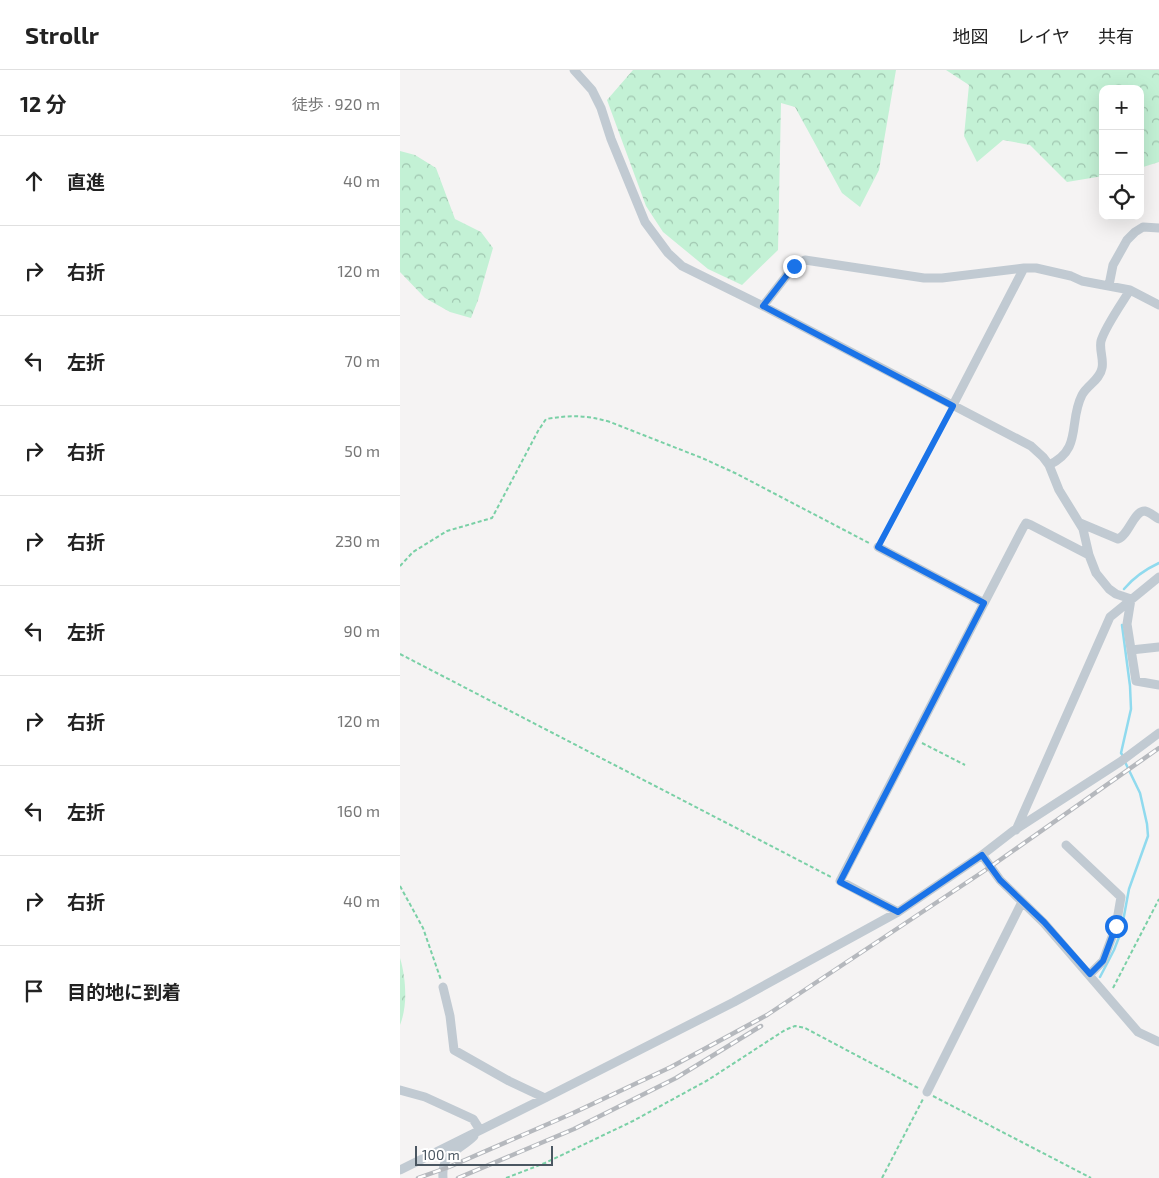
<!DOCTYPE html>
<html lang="ja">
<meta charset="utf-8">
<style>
body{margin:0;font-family:"Exo 2","Noto Sans JP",sans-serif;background:#f6f6f6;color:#222}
.controls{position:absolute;right:15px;top:15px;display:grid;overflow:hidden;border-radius:10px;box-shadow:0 5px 20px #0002}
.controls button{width:45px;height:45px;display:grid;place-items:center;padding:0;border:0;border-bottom:1px solid #e0e0e0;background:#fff;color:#222;font:25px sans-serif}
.scale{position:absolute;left:15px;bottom:12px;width:138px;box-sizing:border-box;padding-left:5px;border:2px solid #4a5661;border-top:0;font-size:14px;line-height:18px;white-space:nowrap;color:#4a5661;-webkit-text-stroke:4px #fff;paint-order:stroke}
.stop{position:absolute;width:15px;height:15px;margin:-11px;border:4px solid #1a73e8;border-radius:50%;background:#fff}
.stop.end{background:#1a73e8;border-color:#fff;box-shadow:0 1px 5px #0008}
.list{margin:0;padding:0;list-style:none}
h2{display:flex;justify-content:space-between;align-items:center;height:65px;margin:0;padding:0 20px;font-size:21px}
h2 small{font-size:16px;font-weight:400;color:#767676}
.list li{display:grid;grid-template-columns:32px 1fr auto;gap:15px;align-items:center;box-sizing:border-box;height:90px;padding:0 20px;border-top:1px solid #e0e0e0}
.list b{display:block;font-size:19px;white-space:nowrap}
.list em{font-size:16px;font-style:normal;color:#767676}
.icon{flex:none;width:28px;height:28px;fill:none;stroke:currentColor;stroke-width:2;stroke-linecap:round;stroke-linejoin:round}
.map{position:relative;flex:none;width:759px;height:1108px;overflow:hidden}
header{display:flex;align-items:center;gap:30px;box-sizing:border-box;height:70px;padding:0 25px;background:#fff;border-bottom:1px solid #e0e0e0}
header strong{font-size:24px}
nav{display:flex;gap:28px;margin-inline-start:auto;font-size:18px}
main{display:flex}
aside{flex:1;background:#fff}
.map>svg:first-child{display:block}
</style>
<header>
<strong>Strollr</strong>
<nav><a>地図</a><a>レイヤ</a><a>共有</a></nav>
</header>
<main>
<aside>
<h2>12 分<small>徒歩 · 920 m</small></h2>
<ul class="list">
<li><svg class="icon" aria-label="ahead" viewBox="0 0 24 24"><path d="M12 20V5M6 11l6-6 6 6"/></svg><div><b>直進</b></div><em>40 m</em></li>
<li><svg class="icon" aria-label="right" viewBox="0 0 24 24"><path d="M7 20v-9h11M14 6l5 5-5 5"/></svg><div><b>右折</b></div><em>120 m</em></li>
<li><svg class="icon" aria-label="left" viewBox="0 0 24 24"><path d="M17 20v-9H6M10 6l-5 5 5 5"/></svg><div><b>左折</b></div><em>70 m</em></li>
<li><svg class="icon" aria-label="right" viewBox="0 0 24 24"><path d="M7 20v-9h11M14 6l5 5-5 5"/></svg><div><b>右折</b></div><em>50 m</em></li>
<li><svg class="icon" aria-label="right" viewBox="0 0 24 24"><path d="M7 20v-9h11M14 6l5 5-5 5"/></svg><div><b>右折</b></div><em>230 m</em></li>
<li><svg class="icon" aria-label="left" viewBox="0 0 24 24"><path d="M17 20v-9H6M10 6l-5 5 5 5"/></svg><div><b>左折</b></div><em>90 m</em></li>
<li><svg class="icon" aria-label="right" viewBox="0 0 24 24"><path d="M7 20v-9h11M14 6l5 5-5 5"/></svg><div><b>右折</b></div><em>120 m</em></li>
<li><svg class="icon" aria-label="left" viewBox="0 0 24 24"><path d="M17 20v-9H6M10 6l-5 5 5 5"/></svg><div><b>左折</b></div><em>160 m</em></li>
<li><svg class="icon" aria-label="right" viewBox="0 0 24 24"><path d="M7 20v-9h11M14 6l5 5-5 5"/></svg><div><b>右折</b></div><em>40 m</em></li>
<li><svg class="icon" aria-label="arrive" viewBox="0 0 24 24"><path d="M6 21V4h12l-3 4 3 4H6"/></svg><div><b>目的地に到着</b></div></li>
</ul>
</aside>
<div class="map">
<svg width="759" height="1108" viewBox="0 0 759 1108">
<defs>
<pattern id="forest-crowns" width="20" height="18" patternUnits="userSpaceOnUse" patternTransform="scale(1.25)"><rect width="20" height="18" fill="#c3f1d5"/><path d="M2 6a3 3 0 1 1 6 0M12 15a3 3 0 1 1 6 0" fill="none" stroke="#a0c6b0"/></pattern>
</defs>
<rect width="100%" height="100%" fill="#f5f3f3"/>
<path fill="url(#forest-crowns)" d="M233 0H496L479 100 460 137 442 123 395 37 381 33 378 180 342 215 308 199 263 162 246 136 207 30Z
M546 0H759V92L740 98V19H703V106L667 112 630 75 603 70 577 92 564 66 569 15Z
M0 81 15 85 36 98 55 149 81 162 93 178 78 230 71 248 50 242 25 228 0 202Z
M0 888C6 908 8 935 0 955Z"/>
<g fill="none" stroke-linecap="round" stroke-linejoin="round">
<path stroke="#90daee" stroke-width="2.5" d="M724 519C734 507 746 499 759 493
M722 555 730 616 731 639 721 683 723 686
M700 907 714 880 721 862 729 819 748 766 747 754 740 723 725 692"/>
<path stroke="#7ad0a6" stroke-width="2" stroke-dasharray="4 2.5" stroke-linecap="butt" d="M483 469 549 343
M0 496 13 482 47 461 92 448 138 361 146 349C170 345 187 345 210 352L302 388 335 403 471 474
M0 584 433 808
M522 673 565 695
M0 816 23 858 41 910
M713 918 759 829
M533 1026 691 1108
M106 1108 145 1093 233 1051 308 1010 385 960 395 956 405 958 520 1019
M482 1108 523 1029"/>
<path stroke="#c1cad2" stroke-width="9" d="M174 0 192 20 201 38 211 69 245 152 268 183 282 196 363 236 631 376 643 387 649 395 659 420 683 459 689 485 696 503 709 519 716 524 731 529
M709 215 713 195 727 170 735 162 743 157 759 158
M363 236 394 196 405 190 524 208H542L624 198
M553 335 624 198H636L671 206 682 211 730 220 759 235
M649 395C683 379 668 352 682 325 687 315 700 310 702 298 704 289 699 280 701 271 705 257 722 233 730 220
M680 453 718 469C729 465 734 440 745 441 750 442 755 447 759 449
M478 477 584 533
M731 529 727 554 736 611 759 615
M731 580 759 577
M616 760 710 547 759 507
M666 775 721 827 716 856 703 891 690 904
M582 785 600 810 644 853 738 962 759 972
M498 842 440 811 623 458 626 453 631 455 689 485
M43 917 50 946 54 980 109 1011 145 1028
M0 1020 25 1027 73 1049 80 1060
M527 1022 622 832
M0 1100 145 1028 334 932 498 842 582 785 613 761 720 692 759 663
M43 1108C41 1083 59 1081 74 1066"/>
<g stroke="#b5b8bd" stroke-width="4.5">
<path id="rail" d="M18 1108 49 1097 171 1044 271 997 367 945 590 797 759 678
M58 1108 174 1059 276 1008 361 956"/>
</g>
<use href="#rail" stroke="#fff" stroke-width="2.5" stroke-dasharray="8" stroke-linecap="butt"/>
</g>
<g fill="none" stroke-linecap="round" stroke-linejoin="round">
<path stroke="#1a73e8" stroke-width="6" d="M394 196 363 236 553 336 478 477 584 533 440 812 498 842 582 785 600 810 644 852 690 904 703 891 716 856"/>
</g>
</svg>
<div class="controls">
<button>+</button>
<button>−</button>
<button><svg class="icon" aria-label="locate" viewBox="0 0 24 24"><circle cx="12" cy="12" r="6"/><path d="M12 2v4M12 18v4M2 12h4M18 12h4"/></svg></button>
</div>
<div class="scale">100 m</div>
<div class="stop" style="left:716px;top:856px"></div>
<div class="stop end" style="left:394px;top:196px"></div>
</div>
</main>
